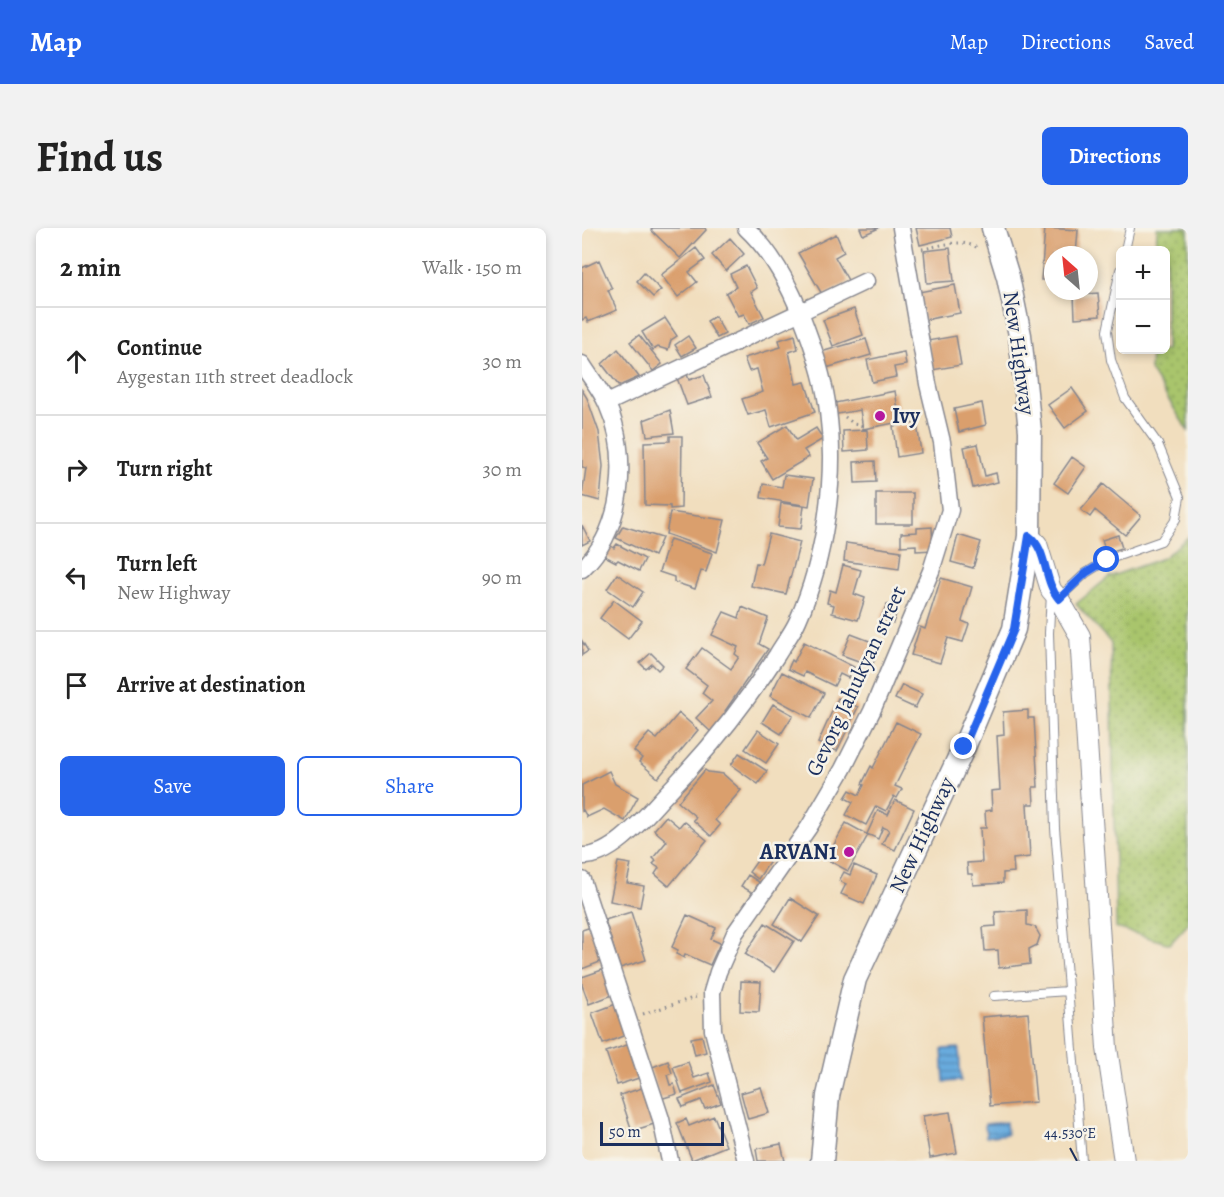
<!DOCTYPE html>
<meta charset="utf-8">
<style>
body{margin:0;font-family:Alegreya,serif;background:#f2f2f2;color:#222}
.controls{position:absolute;right:18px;top:18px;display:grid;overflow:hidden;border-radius:9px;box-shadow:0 3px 9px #0003}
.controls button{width:54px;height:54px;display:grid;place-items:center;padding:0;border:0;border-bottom:2px solid #e0e0e0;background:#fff;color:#222;font:30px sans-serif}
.compass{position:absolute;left:462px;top:18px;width:54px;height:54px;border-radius:50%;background:#fff;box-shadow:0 3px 9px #0003;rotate:333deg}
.scale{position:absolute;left:18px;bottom:15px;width:124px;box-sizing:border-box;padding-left:6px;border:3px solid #1b2f5e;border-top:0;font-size:16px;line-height:21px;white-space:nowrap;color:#1b2f5e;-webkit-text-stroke:4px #f7f3e8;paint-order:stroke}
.stop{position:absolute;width:18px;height:18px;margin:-14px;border:4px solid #2563eb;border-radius:50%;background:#fff}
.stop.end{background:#2563eb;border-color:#fff;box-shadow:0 2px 6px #0008}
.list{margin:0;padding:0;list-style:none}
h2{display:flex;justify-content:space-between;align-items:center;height:78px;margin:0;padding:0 24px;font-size:26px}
h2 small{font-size:20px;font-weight:400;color:#767676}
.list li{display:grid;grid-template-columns:39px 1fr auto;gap:18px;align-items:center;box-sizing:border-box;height:108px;padding:0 24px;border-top:2px solid #e0e0e0}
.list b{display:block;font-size:22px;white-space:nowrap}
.list p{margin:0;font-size:20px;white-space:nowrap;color:#767676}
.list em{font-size:20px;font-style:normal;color:#767676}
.actions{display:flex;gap:12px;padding:18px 24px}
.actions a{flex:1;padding:14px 0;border:2px solid #2563eb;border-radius:9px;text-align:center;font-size:21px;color:#2563eb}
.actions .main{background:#2563eb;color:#fff}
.icon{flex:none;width:33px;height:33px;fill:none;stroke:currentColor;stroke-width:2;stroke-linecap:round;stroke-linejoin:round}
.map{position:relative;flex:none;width:606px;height:933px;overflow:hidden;border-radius:9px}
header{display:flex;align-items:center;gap:36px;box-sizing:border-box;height:84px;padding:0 30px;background:#2563eb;color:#fff}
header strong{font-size:28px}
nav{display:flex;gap:33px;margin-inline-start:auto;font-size:21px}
.intro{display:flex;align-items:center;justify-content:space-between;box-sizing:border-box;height:144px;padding:0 36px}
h1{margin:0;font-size:42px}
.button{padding:15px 27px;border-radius:9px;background:#2563eb;color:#fff;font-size:21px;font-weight:700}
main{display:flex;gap:36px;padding:0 36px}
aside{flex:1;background:#fff;border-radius:9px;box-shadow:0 3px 9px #0003}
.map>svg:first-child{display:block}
</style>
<header>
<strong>Map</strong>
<nav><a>Map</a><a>Directions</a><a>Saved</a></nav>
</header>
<div class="intro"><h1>Find us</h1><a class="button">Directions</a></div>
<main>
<aside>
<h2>2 min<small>Walk · 150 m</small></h2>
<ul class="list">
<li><svg class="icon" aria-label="ahead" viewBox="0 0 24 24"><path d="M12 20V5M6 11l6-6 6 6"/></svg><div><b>Continue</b><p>Aygestan 11th street deadlock</p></div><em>30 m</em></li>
<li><svg class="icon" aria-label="right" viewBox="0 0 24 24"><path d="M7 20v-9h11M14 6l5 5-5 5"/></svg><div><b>Turn right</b></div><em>30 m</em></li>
<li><svg class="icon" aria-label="left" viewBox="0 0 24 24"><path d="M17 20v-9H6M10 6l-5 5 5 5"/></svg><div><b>Turn left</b><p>New Highway</p></div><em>90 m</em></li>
<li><svg class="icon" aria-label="arrive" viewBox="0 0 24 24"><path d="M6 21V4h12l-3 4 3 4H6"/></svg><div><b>Arrive at destination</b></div></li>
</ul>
<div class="actions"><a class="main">Save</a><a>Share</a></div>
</aside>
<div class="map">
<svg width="606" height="933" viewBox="0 0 606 933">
<defs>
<pattern id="green-dots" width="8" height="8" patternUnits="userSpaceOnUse" patternTransform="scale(1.5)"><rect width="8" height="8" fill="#a9c56c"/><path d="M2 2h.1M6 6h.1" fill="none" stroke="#89a05c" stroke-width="1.8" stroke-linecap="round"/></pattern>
<pattern id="water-rules" width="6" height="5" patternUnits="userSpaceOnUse" patternTransform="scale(1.5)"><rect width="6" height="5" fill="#69acde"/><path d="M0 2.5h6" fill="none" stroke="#568cb7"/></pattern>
</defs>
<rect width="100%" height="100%" fill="#f7f3e8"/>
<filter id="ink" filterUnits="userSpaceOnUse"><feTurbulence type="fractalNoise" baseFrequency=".0167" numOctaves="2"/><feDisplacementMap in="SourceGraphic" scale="12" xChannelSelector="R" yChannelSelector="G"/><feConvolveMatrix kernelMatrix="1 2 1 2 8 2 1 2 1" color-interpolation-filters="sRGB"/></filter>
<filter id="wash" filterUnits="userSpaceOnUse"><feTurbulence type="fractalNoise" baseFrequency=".008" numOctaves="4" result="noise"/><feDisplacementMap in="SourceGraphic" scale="24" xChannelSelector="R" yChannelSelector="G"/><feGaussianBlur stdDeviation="1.35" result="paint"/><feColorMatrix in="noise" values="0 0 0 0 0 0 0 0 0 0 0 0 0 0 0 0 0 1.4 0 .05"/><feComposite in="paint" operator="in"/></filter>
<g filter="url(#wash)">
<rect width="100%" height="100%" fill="#f1debe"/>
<path fill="url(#green-dots)" stroke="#627a65" stroke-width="1.5" d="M575 0H606V203L568 142 569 122H584V22H574Z
M606 309V696L588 716 534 700 529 415 494 376 527 349 581 330Z"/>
<path fill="url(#water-rules)" stroke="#426e9e" stroke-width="1.5" d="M377 820 379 853 362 854 360 821Z
M424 894 425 906 404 909 403 896Z"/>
<g id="blocks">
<path fill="#da9f6d" d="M71 0H123L124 2 98 30 69 2Z
M278 0H297L281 7Z
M334 0H368L370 9 338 17Z
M463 0 496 2 494 27H471V52H459Z
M254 6 262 24 253 29 267 54 241 68 216 25Z
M148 10 162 26 144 43 130 27Z
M114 20 123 32 107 44 115 54 96 69 79 47Z
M368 20 372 53 345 55 342 23Z
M17 32 30 61 26 62 35 82 6 94 4 90 0 92V40Z
M164 38 175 60 169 64 182 89 167 96 162 86 156 88 144 65 154 59 148 46Z
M62 45 79 62 71 69 55 53Z
M373 57 378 85 342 92 337 64Z
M516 65 518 88 493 90 492 67Z
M272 81 281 107 251 118 241 92Z
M133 88 143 106 135 110 125 93Z
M83 90 95 108 89 112 86 122 76 119 71 122 60 104Z
M57 107 80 136 71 143 48 114Z
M213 107 216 121 207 124 214 156 223 154 233 184 189 199 184 182 166 187 160 171 181 164 175 141 167 143 162 130 199 119 197 112Z
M106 108 114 120 100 128 93 117Z
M374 108 379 137 350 142 345 113Z
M284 111 289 127 244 140 239 124Z
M36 121 57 149 37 158 20 136Z
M322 124 324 137 312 139 314 149 290 154 285 132Z
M105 146 107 152 122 147 130 169 105 177 95 150Z
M490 160 506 183 483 200 466 177Z
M0 162 5 170 17 204 21 238 18 273 0 268 4 240 0 239Z
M313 163 318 194 281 201 278 182 250 187 248 176Z
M400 175 404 197 377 204 372 181Z
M88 182 92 205 65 208 62 192Z
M335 195 339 225 315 229 311 198Z
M205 197 214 212 234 200 241 211 222 222 227 229 190 251 179 233 185 230 175 215Z
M285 202 286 222 262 224 261 203Z
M88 208H100L99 280 88 281V278L63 277 62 214 88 213Z
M396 216 403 248 414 245 416 254 391 260 382 219Z
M490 229 504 239 486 265 472 255Z
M293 233 294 254 273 255 272 234Z
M202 247 231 251 227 278 179 270 181 256 200 259Z
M521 256 559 288 543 307 513 282 508 289 499 282Z
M294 265H331V296H294Z
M199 275 222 278 219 301 196 299Z
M88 284 143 292 135 324 84 306Z
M0 297 8 313 0 317Z
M41 298 80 310 72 328 34 310Z
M350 299 351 322 334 323V317L319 318V305L335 304V300Z
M187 306 218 314 204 366 169 358 174 335 179 336Z
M376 307 399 314 391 340 369 334Z
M536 307 540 320 524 325 520 312Z
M88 311 130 325 124 344 119 343 113 361 92 354V349L77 344Z
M264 315 319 323 317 341 262 333Z
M25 316 32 320 35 316 63 331 57 343 36 332 34 334 19 326Z
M261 337 279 342 272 366 283 370 276 392 250 385 252 377 245 375 248 362 254 364Z
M35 346 61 364 51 379 25 361Z
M359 350 390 359 380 393 387 396 381 414 366 410 358 435 329 427 338 399 343 401Z
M32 372 60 393 46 411 18 390Z
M305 376 316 380 311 395 299 390Z
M160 379 186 390 177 416 186 421 143 483 145 485 129 504 114 490 130 473 120 465 125 457 104 441 120 420 149 441 157 429 153 426 156 419 130 407 142 384 157 390Z
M269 406 298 417 290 438 260 427Z
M0 413 6 423 0 427Z
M222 414 272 439 266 450 258 446 252 458 223 444 221 448 206 441 210 432 212 434Z
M69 425 81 437 76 442 70 436 64 441 58 435Z
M200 444 242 465 229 490 188 468Z
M320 457 340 466 333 480 313 471Z
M256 470 276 479 255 523 236 515Z
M191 476 211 487 199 506 180 494Z
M446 482V490H452L456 559H451L452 576H445L448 629 431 631 432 644 421 645V655L391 657 390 646H386L385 635 400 634 398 600H404L403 583 410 582 409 563 418 562 415 508 422 507 421 484Z
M97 485 116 502 76 550 57 534 60 530 52 523 67 505 75 511Z
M314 494 339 506 313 558 320 561 315 570 312 568 304 583 294 578 284 597 264 587 271 574 263 570 268 562 277 567 282 557 280 556 289 538 291 540Z
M176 502 197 516 184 535 163 521Z
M157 525 185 543 176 556 149 537Z
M123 542 126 544 141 546 159 562 133 592 138 597 129 608 111 592 114 589 96 574Z
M27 543 33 556 56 569 43 593 22 581 5 589 1 582 0 583V557Z
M313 572 332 581 313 622 300 616 307 602 301 599 296 611 285 606 296 582 306 587Z
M84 588 97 599 102 593 125 612 87 658 73 646 77 640 71 636 74 633 71 630 85 613 72 602Z
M264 595 286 607 266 643 244 631Z
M182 623 191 629 176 651 167 644Z
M36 634 49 636 45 655 62 658 58 679 28 673Z
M272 637 295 647 282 676 259 666 264 656 257 653 262 644 268 647Z
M166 647 177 654 171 665 159 658Z
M208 670 237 688 220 714 192 696Z
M445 682V697L453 699 458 708 455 717 447 721 448 736 417 740 416 722 403 723 401 699 414 698 413 684Z
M49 684 64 732 38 740 23 692Z
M105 687 134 700 129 711 138 715 128 737 103 726 102 730 94 726 96 722 90 719Z
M183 695 212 713 192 744 163 726Z
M9 699 23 732 0 741V702Z
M23 741 33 766 7 776 0 757V749Z
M159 753 179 754 177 784 158 783Z
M34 776 46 806 21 816 10 785Z
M446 785 454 874 408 878 400 789Z
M120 808 124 824 113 827 109 810Z
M45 817 57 850 35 857 24 824Z
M86 833 90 845 85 847 88 857 92 856 95 866 78 871 68 840Z
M106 834 112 850 127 845 130 854 100 865 91 839Z
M132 857 139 875 123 881 119 872 101 879 97 871Z
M179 859 187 885 166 891 159 865Z
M60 860 72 896 50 903 38 867Z
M368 884 375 925 348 930 341 888Z
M132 888 144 918 110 932 95 895 104 891 107 898Z
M199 916 203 933H176L174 921Z"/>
</g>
</g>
<g filter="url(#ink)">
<use href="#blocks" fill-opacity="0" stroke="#86868e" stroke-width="1.5"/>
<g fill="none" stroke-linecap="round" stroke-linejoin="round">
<g stroke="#86868e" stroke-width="10">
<path id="service" d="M543 22 548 0
M469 365 467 405 473 600 500 933
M477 370 504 345 525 332 579 313 594 291 598 269 576 216 543 170 529 132 525 103 538 42
M412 768 486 763"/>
</g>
<g stroke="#86868e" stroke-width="19">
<path id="minor" d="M0 136C8 149 19 162 25 176 48 227 42 301 0 341
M25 175 284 53
M0 628C31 630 66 585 85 565 126 523 163 476 195 427 202 415 211 404 216 392 243 331 255 249 246 183 243 155 234 127 224 100 211 64 192 26 164 0
M0 652 79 891 88 933
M164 933 131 802 130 764 136 744 153 705 227 599 261 541 290 483 349 343 368 282 360 214 346 156 319 0"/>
</g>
<g stroke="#86868e" stroke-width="22">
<path id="tertiary" d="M447 308 455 316 469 362 477 371 498 408 525 820 542 933"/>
</g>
<g stroke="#86868e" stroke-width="25">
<path id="secondary" d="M240 933 246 868 273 751 382 519 432 401 447 308 448 203 438 107 426 49 411 0"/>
</g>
<path stroke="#86868e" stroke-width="3" stroke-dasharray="1.5 4.5" stroke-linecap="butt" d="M340 21C359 18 380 9 397 21
M263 189 272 196 281 198
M61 786 114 769"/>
<use href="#service" stroke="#fff" stroke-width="8"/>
<use href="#minor" stroke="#fff" stroke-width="16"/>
<use href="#tertiary" stroke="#fff" stroke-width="20"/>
<use href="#secondary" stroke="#fff" stroke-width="22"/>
</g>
</g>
<g fill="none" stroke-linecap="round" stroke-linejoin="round" filter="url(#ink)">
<path stroke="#2563eb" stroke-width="8" d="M382 519 432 401 447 308C466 322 461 353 477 371L504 345 525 332"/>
</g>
<path fill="none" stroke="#1b2f5e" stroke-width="2" d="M488 920 495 933"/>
<g fill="#b5179e" stroke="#f7f3e8" stroke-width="2">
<circle cx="298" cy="188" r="6"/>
<circle cx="267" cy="624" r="6"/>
</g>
<g text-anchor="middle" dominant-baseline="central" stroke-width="5" stroke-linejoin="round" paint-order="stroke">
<g font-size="22" fill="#1b2f5e" stroke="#f7f3e8">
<text transform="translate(437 125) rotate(82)">New Highway</text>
<text transform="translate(274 453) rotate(-65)">Gevorg Jahukyan street</text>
<text transform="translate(340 607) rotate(-65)">New Highway</text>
</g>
<g font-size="22" font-weight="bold" fill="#1b2f5e" stroke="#f7f3e8" text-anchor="start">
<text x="310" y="188">Ivy</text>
<text x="255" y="624" text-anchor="end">ARVAN1</text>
</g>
</g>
<g font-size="15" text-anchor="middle" fill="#1b2f5e" stroke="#f7f3e8" stroke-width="5" stroke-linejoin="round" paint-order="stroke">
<text x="488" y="910">44.530°E</text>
</g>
</svg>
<div class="controls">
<button>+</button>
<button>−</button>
</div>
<svg class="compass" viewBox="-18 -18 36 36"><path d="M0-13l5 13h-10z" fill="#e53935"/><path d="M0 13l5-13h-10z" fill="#767676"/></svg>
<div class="scale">50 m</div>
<div class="stop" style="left:525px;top:332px"></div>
<div class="stop end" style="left:382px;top:519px"></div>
</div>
</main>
